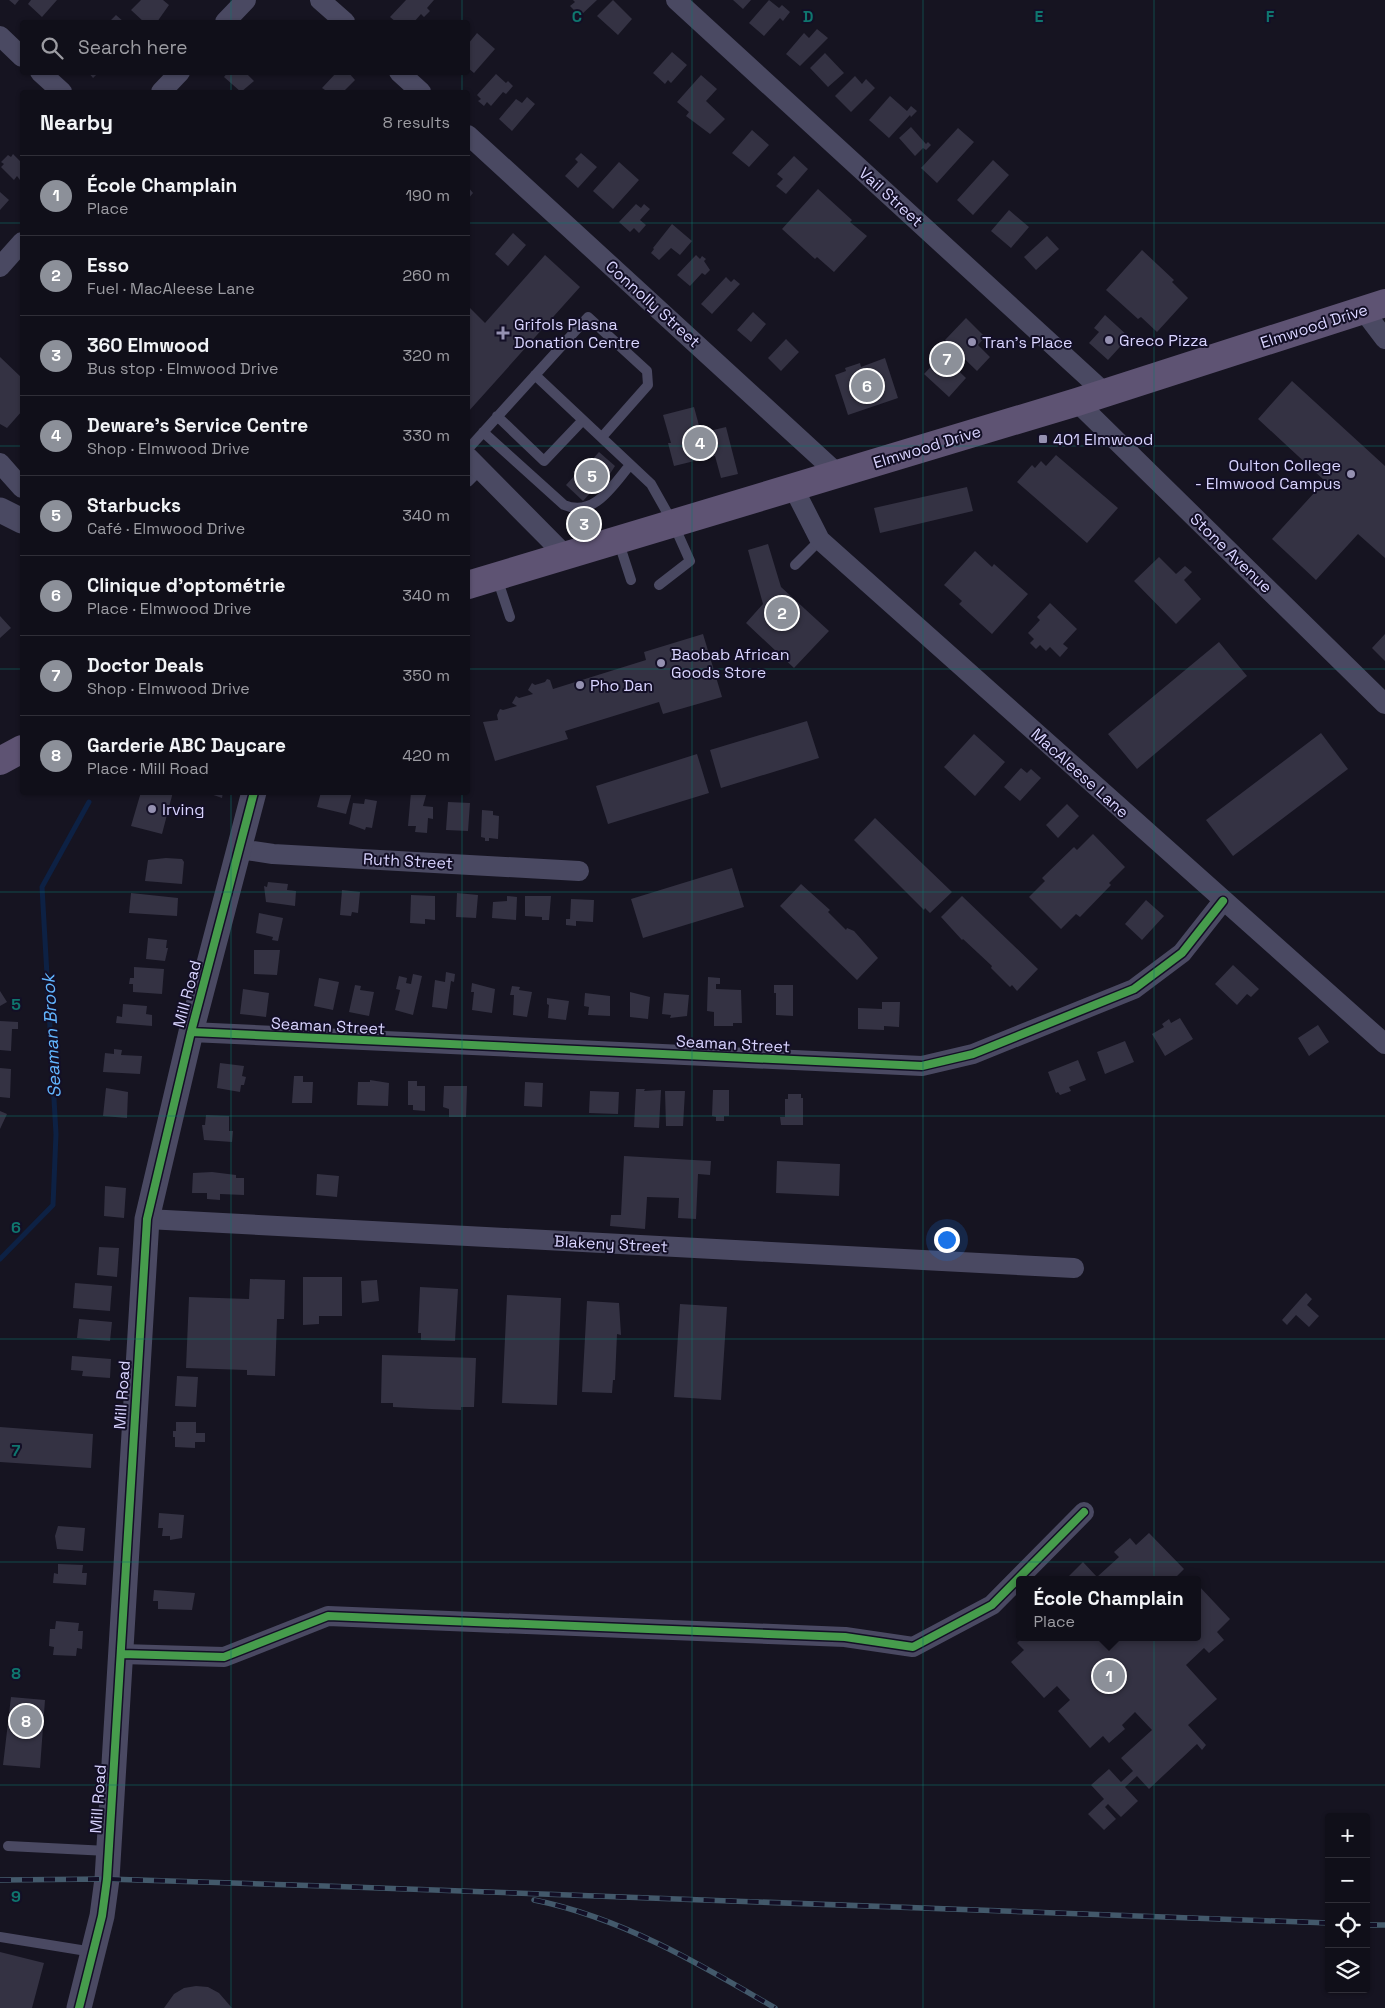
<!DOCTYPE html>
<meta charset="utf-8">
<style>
body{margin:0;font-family:"Space Grotesk",sans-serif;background:#191822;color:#f1f3f6}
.controls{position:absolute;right:15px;bottom:15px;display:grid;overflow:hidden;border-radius:5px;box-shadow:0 1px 4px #0004}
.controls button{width:45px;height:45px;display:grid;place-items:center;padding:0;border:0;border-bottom:1px solid #302f38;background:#100f19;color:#f1f3f6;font:25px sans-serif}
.you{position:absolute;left:946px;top:1239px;width:18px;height:18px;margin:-12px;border:4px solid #fff;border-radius:50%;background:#1a73e8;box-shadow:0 0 0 8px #1a73e833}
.badge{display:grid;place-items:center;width:32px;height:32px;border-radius:50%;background:#8c9099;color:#fff;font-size:16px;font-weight:700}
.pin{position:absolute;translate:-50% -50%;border:2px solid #fff;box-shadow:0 1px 5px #0006}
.popup{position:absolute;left:1016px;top:1576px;width:185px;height:65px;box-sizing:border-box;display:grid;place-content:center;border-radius:5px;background:#100f19;filter:drop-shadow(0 1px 4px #0005);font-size:16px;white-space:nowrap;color:#9c9ca2}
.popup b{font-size:19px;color:#f1f3f6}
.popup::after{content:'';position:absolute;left:50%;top:100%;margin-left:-10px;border:10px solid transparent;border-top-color:#100f19}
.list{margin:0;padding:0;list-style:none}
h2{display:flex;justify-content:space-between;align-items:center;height:65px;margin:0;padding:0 20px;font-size:21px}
h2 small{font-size:16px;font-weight:400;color:#9c9ca2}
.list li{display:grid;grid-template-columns:32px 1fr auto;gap:15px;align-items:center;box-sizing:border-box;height:80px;padding:0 20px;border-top:1px solid #302f38}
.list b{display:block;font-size:19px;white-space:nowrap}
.list p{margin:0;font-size:16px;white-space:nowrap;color:#9c9ca2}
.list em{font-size:16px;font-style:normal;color:#9c9ca2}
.icon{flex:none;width:28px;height:28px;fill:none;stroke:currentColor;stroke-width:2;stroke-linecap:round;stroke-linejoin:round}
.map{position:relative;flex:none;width:1385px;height:2008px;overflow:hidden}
.search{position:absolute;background:#100f19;box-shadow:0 1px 4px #0004;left:20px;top:20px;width:450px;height:55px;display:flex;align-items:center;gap:12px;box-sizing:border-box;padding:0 18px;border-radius:5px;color:#9c9ca2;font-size:19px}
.panel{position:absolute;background:#100f19;box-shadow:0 1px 4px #0004;left:20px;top:90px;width:450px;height:705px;border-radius:5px}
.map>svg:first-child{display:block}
</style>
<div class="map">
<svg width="1385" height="2008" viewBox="0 0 1385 2008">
<rect width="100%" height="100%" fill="#161421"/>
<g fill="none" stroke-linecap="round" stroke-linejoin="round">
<path stroke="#0d2144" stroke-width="5" d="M0 1259 53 1205 56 1134 42 887 89 802"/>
</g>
<path fill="#343243" d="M9 0H19L15 5Z
M31 0H57L42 17 28 4Z
M141 0H163L169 5 157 22H144L131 10Z
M406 0H434L427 8 430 11 424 17 421 14 414 22H396L390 17Z
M573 0H597L580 16 570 6 575 2Z
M613 0 632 19 618 35 597 16Z
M733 0H751L743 9Z
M769 0 779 8 782 5 790 12 783 21 780 18 764 36 749 23Z
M116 15 124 22H109Z
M817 29 828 38 800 66 786 54 804 33 809 38Z
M477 33 495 49 474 73 468 68V44Z
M672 52 687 65 671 83 668 80 665 84 653 73Z
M825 53 844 73 828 87 810 68Z
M88 72H99L93 78Z
M228 72H245L254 81 241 92 224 77Z
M337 72H348L355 80 343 92H328L322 88Z
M496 74 506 83 508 81 513 86 506 94 503 92 491 106 487 102 484 106 478 101 481 99 477 95Z
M701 75 717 89 706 101 725 119 710 134 686 116 689 112 677 102Z
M855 76 862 84 866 79 875 88 851 112 835 96Z
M890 96 907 111 911 106 917 111 911 117 910 115 889 138 869 120Z
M527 97 535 104 512 131 499 119 516 99 522 103Z
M911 127 926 144 928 142 931 145 926 150 923 148 915 156 899 138Z
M958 128 974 142 937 183 921 168Z
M752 130 769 145 749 167 732 153Z
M581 153 597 167 578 188 565 176 578 162 575 159Z
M13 154 22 163V178L20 180 17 176 14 180 1 167 4 164 1 162 8 155 11 157Z
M794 156 808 169 786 194 776 186 783 179 777 174Z
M993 160 1009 175 973 215 957 200Z
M619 162 639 180 613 209 593 191Z
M468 187 473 193 468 199Z
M818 189 852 220 850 222 867 236 834 272 817 257 815 259 782 229Z
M0 192 9 200 0 210Z
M636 204 641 208 644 204 650 209 640 220 646 225 639 233 634 228 630 232 619 222Z
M1009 210 1029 227 1011 248 991 231Z
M672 224 692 241 680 255 671 248 659 260 651 253 654 249 653 248Z
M513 233 526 245 508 266 495 254Z
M1047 236 1059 249 1036 270 1024 257Z
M1142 250 1174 280 1172 282 1188 298 1157 332 1141 317 1138 319 1106 290Z
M545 255 580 287 468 412V306L485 323Z
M696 255 700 259 702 256 706 259 704 261 710 270 705 275 702 273 690 286 677 275Z
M726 277 731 282 734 279 740 284 712 314 701 304Z
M753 312 766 324 751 342 737 330Z
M1105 315 1129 337 1108 360 1089 343 1099 332 1094 328Z
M966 318 985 337 978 345 990 357 977 371 945 340Z
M786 339 799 352 781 371 768 358Z
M942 355 966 378 949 397 924 374Z
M0 357 22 378V411L7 428 0 424Z
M885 358 898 398 848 415 835 375 846 371 845 368 860 363 861 367Z
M1292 381 1385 466V558L1358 534 1316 580 1272 539 1325 481 1258 419Z
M694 407 701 433 726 427 738 474 721 478 715 456 674 466 668 443H671L663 415Z
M599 452 615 466 606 480 604 478 583 501 566 485 576 474 573 472 579 467 583 470Z
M1056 455 1118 508 1087 543 1017 482 1032 465 1035 468 1041 461 1046 466Z
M967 487 973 511 880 533 874 508Z
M768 544 781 587 829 631 794 668 746 623 763 604 748 550Z
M975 551 992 567 994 564 1028 594 992 634 959 604 962 601 944 585Z
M1159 557 1176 574 1185 566 1192 572 1184 580 1201 599 1176 624 1134 581Z
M1050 603 1077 629 1063 644 1068 648 1060 657 1050 647 1046 651 1040 645 1036 649 1030 643 1034 639 1028 633 1040 620 1037 617Z
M0 616 11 628 0 638Z
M703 634 722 697 663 714 659 702 565 731 568 739 495 761 483 722 498 720 497 715 500 709 503 710 517 706 512 703 516 696 519 698 533 694 528 690 532 683 535 685 545 682 547 679 550 680 553 689 646 660 644 652Z
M1385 634V661L1372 648Z
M1219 642 1247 676 1137 769 1108 734Z
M807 721 819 758 721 788 710 750Z
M1321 733 1348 769 1233 856 1206 820Z
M974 734 1005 762 975 796 944 767Z
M697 754 709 793 608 824 596 786Z
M1021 768 1027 773 1031 769 1041 778 1020 801 1004 787Z
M141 792H173L162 834 131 826Z
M205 792H223L222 798Z
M321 792H352L346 814 317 807Z
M411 792H427L423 806 433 807V819L428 818 427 833 415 832 416 826H408Z
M365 799 377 801 372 828 366 827 365 830 349 824 353 803 364 804Z
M448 802 470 803 468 831 446 830Z
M1067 804 1079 816 1058 838 1046 825Z
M482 810 493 811V815L499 816 498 839 489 838V841H485V838L481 837Z
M875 818 952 892 930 913 925 908 924 910 854 840Z
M1093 834 1125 867 1109 883 1111 885 1080 917 1076 914 1061 929 1029 897 1045 881 1042 878 1074 847 1077 850Z
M166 858 182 859 184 862 182 884 145 881 148 860Z
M732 868 744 907 643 938 631 899Z
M268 882 288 884 287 890 296 891 295 906 266 902 264 886 267 887Z
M801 884 830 910 828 912 846 930 847 928 854 931 878 958 857 980 780 906Z
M342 890 360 892 358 913 352 912 351 916 340 915Z
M131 893 178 898 177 916 129 913Z
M457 893 478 895 476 918 456 917Z
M411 895 435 896V920L425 919V924L410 923Z
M507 896 517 897 516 920 492 918 493 902 507 901Z
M525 896H551L549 920H542V917L525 916Z
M962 896 1038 969 1017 991 1012 985 1010 987 991 968 992 966 963 939 962 940 941 917Z
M571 899 594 900 593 922 576 921V926L566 925V919H570Z
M1146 900 1164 916 1142 940 1125 924Z
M259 913 283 918 278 941 272 940 273 937 256 933Z
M148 938 167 940 166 948H168L165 961 146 959Z
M254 950H280L277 975 254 974Z
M1233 965 1259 989 1251 997 1247 994 1237 1005 1215 984Z
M134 967 164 969 162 994 133 992V984H129L130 978H134Z
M446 972 455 974 454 982 451 981 447 1009 432 1007 435 980 445 982Z
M413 974 422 976 413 1015 395 1010 400 990 396 989 399 976 407 978 406 983 411 984Z
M708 977 720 978V984H716V989L741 990 742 1023H733V1026H714V1012L707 1011Z
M319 978 339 982 333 1010 314 1006Z
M472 983 495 989 492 1013 472 1010 474 992H471Z
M355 985 361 986 360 990 374 992 369 1016 349 1012Z
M774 985H793V1016L776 1015V993H774Z
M512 986 520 987 519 990 532 992 527 1017 513 1015 514 995H510Z
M243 989 269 993 266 1017 240 1014Z
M0 991 7 1002 0 1006Z
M630 992 650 997 648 1019 630 1017Z
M585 993 610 996V1016L588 1015 589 1007 584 1006Z
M664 993 689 995 687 1016 670 1018 671 1015 662 1014Z
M547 998 569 1001 566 1020 548 1018 549 1005 547 1004Z
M882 1002H900L899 1027 884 1026V1030L858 1029V1008L882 1009Z
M123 1004 147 1006 146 1014 152 1015V1026L116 1023 117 1016 122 1017Z
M1180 1018 1193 1039 1165 1056 1152 1034 1164 1027 1162 1024 1169 1019 1171 1023Z
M0 1021 18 1022V1029H12L11 1051 0 1050Z
M1318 1025 1329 1042 1309 1056 1298 1038Z
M1125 1041 1134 1062 1105 1074 1097 1052Z
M114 1049 122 1050 121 1055 142 1056 140 1074 103 1072 105 1053 114 1054Z
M1078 1060 1086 1080 1069 1087 1071 1091 1060 1095 1058 1092 1056 1093 1048 1072Z
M220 1063 244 1066 242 1076 246 1077 244 1085H241L240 1092 217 1088Z
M0 1068 11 1069 10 1098 0 1097Z
M294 1076H303V1082H313L312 1103H292Z
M370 1080 389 1083 388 1106 357 1105 358 1082H370Z
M408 1081H417V1086H425V1111L413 1110V1105H408Z
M525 1082 543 1083 542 1107 524 1106Z
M444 1086H467L466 1117H449V1109L443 1107Z
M106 1088 128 1092 127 1118 103 1116Z
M636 1089H645L644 1091 661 1090 659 1128 634 1127Z
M713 1090H729V1116H724V1121H716V1117L712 1116Z
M590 1091 619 1092 618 1114 589 1113Z
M665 1091H685L683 1126H666Z
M788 1094H801V1098H803V1125H781L780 1117H785V1099H788Z
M0 1111 7 1114 0 1129Z
M206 1115 229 1116V1131H233L232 1142 204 1140 202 1125H205Z
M624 1156 711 1161 710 1175 698 1174 696 1219 678 1218 679 1198 647 1197 645 1229 610 1226 611 1215H621Z
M777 1161 840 1164 839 1196 776 1193Z
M212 1172 236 1175V1178H244V1195L220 1194V1200L207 1199V1193H192L193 1173Z
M317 1174 339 1176 337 1197 316 1195Z
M105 1186 126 1188 124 1218 104 1216Z
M99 1247 119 1248 117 1277 97 1275Z
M303 1277H342V1316H319V1324L303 1325Z
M250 1279 285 1280 284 1319H277L275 1376 247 1375V1370L186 1368 189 1297 249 1299Z
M377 1280 379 1301 362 1303 361 1281Z
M75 1283 112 1286 110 1311 73 1308Z
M420 1287 458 1289 455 1341 421 1340V1333H418Z
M1306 1293 1312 1299 1307 1305 1319 1316 1309 1327 1296 1315 1287 1325 1282 1320Z
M507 1295 561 1298 557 1405 502 1403Z
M587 1301 619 1303 621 1335 617 1334 615 1380H613L612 1393 582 1392Z
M680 1304 727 1307 721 1400 674 1397Z
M79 1319 112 1322 110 1341 77 1338Z
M382 1355 476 1358 474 1407H461V1410L431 1409 393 1407V1403H381Z
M72 1356 111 1359 110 1378 82 1376 83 1371 71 1370Z
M177 1376 198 1377 196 1407 175 1406Z
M176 1422H196V1433H205V1442H195V1448L175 1447V1437H173V1431H176Z
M0 1427 93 1434 91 1468 0 1462Z
M159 1513 184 1515 182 1538 170 1540V1536H162L163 1528H158Z
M58 1526 85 1528 83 1551 57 1549 55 1536Z
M1149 1533 1184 1569 1173 1580H1065L1083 1562 1097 1577 1119 1557 1114 1552 1130 1538 1136 1545Z
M58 1564 83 1565 82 1573H87L86 1585 53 1583 54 1573 58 1574Z
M1198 1585 1230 1619 1217 1632 1224 1640 1209 1653 1204 1648 1186 1665 1217 1699 1188 1725 1206 1745 1202 1750 1197 1744 1149 1789 1137 1776 1125 1787 1138 1801 1121 1817 1108 1804 1105 1807 1116 1819 1104 1830 1088 1814 1104 1799 1091 1785 1109 1769 1121 1782 1133 1771 1121 1758 1152 1730 1135 1712 1122 1725 1125 1729 1109 1743 1103 1736 1090 1748 1058 1711 1070 1700 1057 1686 1044 1698 1011 1662 1024 1650 1017 1643 1023 1637H1198Z
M154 1590 195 1593 192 1610 158 1609V1601H153Z
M56 1621 79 1623 78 1631H83L82 1649 77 1648 76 1656 53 1655 54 1647 49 1646 50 1629H55Z
M11 1697 45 1700 40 1768 3 1765Z
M0 1952 44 1963 32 2008H0Z
M196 1986 208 1987 219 1993 232 2008H164L174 1994 184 1988Z"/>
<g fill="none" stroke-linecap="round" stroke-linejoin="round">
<path stroke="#4a4962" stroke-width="10" d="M535 375 651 484 673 523 690 561 659 585
M497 416 544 461 583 420
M483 432 564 505C594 518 613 485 630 465
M468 449 588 317 647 371 648 385 602 437
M468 482 481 469
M618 540 631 580
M795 565 820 540
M497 578 510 617
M8 1846 108 1851
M0 1937 93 1952"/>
<path stroke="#4a4962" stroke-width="20" d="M320 0 345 22
M676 0 1105 393
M225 22 246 0
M0 36 22 57
M40 72 62 92
M399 72 421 92
M161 92 180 72
M468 135 838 474
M0 267 22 242
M1363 310 1385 339
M1077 402 1385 704
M468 457 565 555
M0 463 22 488
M793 487 820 540 1385 1044
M239 849 273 854 579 871
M191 1032 922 1066 973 1054 1134 989 1182 953 1223 901
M147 1219 1074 1268
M122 1654 224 1657 328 1616 845 1637 913 1647 992 1605 1084 1512"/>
<path stroke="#4a4962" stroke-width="25" d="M0 510 22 521
M79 2008 102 1916 107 1879 147 1219 191 1032 254 792"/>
<path stroke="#5e5373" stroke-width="28" d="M468 585 1077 402 1385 303
M0 761 22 749"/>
<g stroke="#43596b" stroke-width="5.5">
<path id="rail" d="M0 1880 107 1879 324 1886 1329 1923
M534 1900C620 1917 700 1964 775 2008
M1366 1925H1385"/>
</g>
<use href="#rail" stroke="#130f26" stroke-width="4" stroke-dasharray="11" stroke-linecap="butt"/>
<g stroke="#130f26" stroke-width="11">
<path id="cycleway" d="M191 1032 922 1066 973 1054 1134 989 1182 953 1223 901
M122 1654 224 1657 328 1616 845 1637 913 1647 992 1605 1084 1512
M79 2008 102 1916 107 1879 147 1219 191 1032 254 792"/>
</g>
<use href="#cycleway" stroke="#469c4c" stroke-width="8"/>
</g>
<path fill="none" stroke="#0f766e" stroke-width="1" stroke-opacity="0.55" d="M231 0V22M462 0V22M692 0V2008M923 0V2008M1154 0V2008M231 72V92M462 72V92M0 223H22M468 223H1385M0 446H22M468 446H1385M0 669H22M468 669H1385M231 792V2008M462 792V2008M0 892H1385M0 1116H1385M0 1339H1385M0 1562H1385M0 1785H1385"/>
<g fill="#9591b1" stroke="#130f26" stroke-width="2">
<path d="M500.5 325.5h5v5h5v5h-5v5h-5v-5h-5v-5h5z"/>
<circle cx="1109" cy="340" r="5"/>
<circle cx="972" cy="342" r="5"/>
<rect x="1038" y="434" width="10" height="10" rx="2.5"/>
<circle cx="1351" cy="474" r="5"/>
<circle cx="661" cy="663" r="5"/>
<circle cx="580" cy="685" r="5"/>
<circle cx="152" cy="809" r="5"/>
</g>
<g text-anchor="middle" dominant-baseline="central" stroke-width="4" stroke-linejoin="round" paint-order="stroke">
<g font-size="16" fill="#d9d4ff" stroke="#130f26">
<text transform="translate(891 197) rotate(42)">Vail Street</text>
<text transform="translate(653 304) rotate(42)">Connolly Street</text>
<text transform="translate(1314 326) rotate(-18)">Elmwood Drive</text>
<text transform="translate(927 447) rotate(-17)">Elmwood Drive</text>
<text transform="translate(1231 553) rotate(44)">Stone Avenue</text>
<text transform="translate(1080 773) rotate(42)">MacAleese Lane</text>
<text transform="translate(408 861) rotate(3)">Ruth Street</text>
<text transform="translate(187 994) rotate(-75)">Mill Road</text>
<text transform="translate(328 1026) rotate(3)">Seaman Street</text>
<text transform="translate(733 1044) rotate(3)">Seaman Street</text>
<text transform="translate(611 1244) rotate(3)">Blakeny Street</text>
<text transform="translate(122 1395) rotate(-86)">Mill Road</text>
<text transform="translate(98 1799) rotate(-86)">Mill Road</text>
</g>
<g font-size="16" fill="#d9d4ff" stroke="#130f26" text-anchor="start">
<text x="514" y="324">Grifols Plasna<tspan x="514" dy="18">Donation Centre</tspan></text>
<text x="1119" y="340">Greco Pizza</text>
<text x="982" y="342">Tran's Place</text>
<text x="1053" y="439">401 Elmwood</text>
<text x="1341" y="465" text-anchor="end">Oulton College<tspan x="1341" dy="18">- Elmwood Campus</tspan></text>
<text x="671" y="654">Baobab African<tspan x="671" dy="18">Goods Store</tspan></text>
<text x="590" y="685">Pho Dan</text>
<text x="162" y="809">Irving</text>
</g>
<g font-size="18" font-style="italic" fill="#62b6ff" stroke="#130f26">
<text transform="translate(51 1036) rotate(-93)">Seaman Brook</text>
</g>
</g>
<g font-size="16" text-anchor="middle" font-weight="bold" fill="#0f766e" stroke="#130f26" stroke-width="4" stroke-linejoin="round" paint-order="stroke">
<text x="577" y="22">C</text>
<text x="808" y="22">D</text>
<text x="1039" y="22">E</text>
<text x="1270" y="22">F</text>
<text x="16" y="1010">5</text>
<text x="16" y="1233">6</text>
<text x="16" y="1456">7</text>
<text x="16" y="1679">8</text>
<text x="16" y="1902">9</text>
</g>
</svg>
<div class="controls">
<button>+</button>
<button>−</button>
<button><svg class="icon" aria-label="locate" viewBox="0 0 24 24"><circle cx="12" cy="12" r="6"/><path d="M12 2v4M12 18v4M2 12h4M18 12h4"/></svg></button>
<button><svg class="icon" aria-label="layers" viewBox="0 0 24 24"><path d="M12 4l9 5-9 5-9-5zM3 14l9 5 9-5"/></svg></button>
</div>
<div class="you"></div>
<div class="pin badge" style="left:1109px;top:1676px">1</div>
<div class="popup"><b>École Champlain</b>Place</div>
<div class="pin badge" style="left:782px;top:613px">2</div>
<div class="pin badge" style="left:584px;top:524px">3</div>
<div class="pin badge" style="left:700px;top:443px">4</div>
<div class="pin badge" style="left:592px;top:476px">5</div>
<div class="pin badge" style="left:867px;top:386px">6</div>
<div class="pin badge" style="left:947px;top:359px">7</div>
<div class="pin badge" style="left:26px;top:1721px">8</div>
<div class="search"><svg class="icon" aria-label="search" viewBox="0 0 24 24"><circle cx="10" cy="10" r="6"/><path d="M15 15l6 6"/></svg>Search here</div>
<section class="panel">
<h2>Nearby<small>8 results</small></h2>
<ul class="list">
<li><span class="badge">1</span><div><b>École Champlain</b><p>Place</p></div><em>190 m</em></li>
<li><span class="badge">2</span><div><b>Esso</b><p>Fuel · MacAleese Lane</p></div><em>260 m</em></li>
<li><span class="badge">3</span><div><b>360 Elmwood</b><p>Bus stop · Elmwood Drive</p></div><em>320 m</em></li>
<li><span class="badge">4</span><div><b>Deware's Service Centre</b><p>Shop · Elmwood Drive</p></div><em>330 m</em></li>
<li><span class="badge">5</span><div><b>Starbucks</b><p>Café · Elmwood Drive</p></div><em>340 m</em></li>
<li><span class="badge">6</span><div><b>Clinique d'optométrie</b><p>Place · Elmwood Drive</p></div><em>340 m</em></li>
<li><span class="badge">7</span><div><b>Doctor Deals</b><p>Shop · Elmwood Drive</p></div><em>350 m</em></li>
<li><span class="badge">8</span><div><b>Garderie ABC Daycare</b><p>Place · Mill Road</p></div><em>420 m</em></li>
</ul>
</section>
</div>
